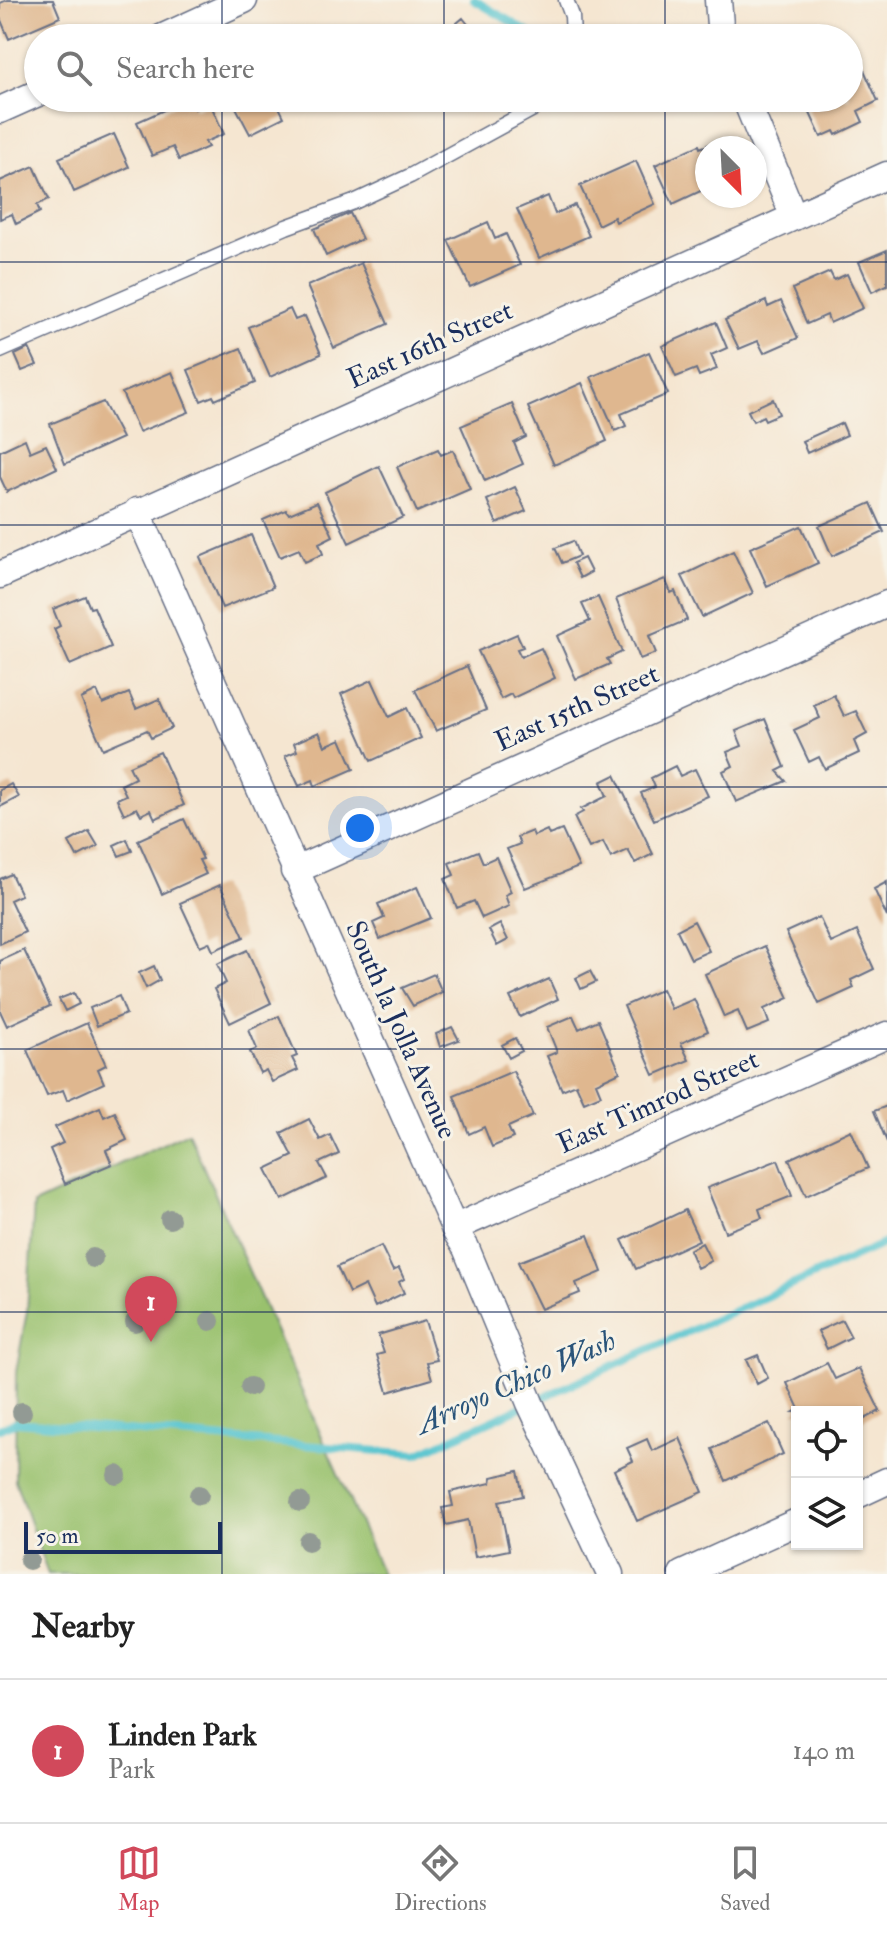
<!DOCTYPE html>
<style>
body{margin:0;font-family:"IM FELL Double Pica",serif;background:#f2f2f2;color:#222}
.controls{position:absolute;right:24px;bottom:24px;display:grid;overflow:hidden;border-radius:0px;box-shadow:0 2px 6px #0004}
.controls button{width:72px;height:72px;display:grid;place-items:center;padding:0;border:0;border-bottom:2px solid #e0e0e0;background:#fff;color:#222;font:40px sans-serif}
.compass{position:absolute;left:695px;top:136px;width:72px;height:72px;border-radius:50%;background:#fff;box-shadow:0 2px 6px #0004;rotate:156deg}
.scale{position:absolute;left:24px;bottom:20px;width:198px;box-sizing:border-box;padding-left:8px;border:4px solid #1b2f5e;border-top:0;font-size:22px;line-height:28px;white-space:nowrap;color:#1b2f5e;-webkit-text-stroke:6px #f7f3e8;paint-order:stroke}
.you{position:absolute;left:360px;top:828px;width:28px;height:28px;margin:-20px;border:6px solid #fff;border-radius:50%;background:#1a73e8;box-shadow:0 0 0 12px #1a73e833}
.badge{display:grid;place-items:center;width:52px;height:52px;border-radius:50%;background:#d1495b;color:#fff;font-size:26px;font-weight:700}
.pin{position:absolute;translate:-50% -66px;filter:drop-shadow(0 2px 4px #0008)}
.pin::after{content:'';position:absolute;top:42px;width:28px;height:24px;background:inherit;clip-path:polygon(0 0,100% 0,50% 100%)}
.list{margin:0;padding:0;list-style:none}
h2{display:flex;justify-content:space-between;align-items:center;height:104px;margin:0;padding:0 32px;font-size:34px}
h2 small{font-size:26px;font-weight:400;color:#767676}
.list li{display:grid;grid-template-columns:52px 1fr auto;gap:24px;align-items:center;box-sizing:border-box;height:144px;padding:0 32px;border-top:2px solid #e0e0e0}
.list b{display:block;font-size:30px;white-space:nowrap}
.list p{margin:0;font-size:26px;white-space:nowrap;color:#767676}
.list em{font-size:26px;font-style:normal;color:#767676}
.icon{flex:none;width:44px;height:44px;fill:none;stroke:currentColor;stroke-width:2;stroke-linecap:round;stroke-linejoin:round}
.map{position:relative;flex:none;width:887px;height:1574px;overflow:hidden}
.search{position:absolute;background:#fff;box-shadow:0 2px 6px #0004;left:24px;right:24px;top:24px;height:88px;display:flex;align-items:center;gap:20px;box-sizing:border-box;padding:0 28px;border-radius:44px;color:#767676;font-size:30px}
.sheet{height:248px;background:#fff}
nav{display:flex;justify-content:space-around;align-items:center;box-sizing:border-box;height:112px;border-top:2px solid #e0e0e0;background:#fff;font-size:22px;color:#767676}
nav a{display:grid;justify-items:center;gap:4px}
nav .on{color:#d1495b}
.map>svg:first-child{display:block}
</style>
<div class="map">
<svg width="887" height="1574" viewBox="0 0 887 1574">
<rect width="100%" height="100%" fill="#f7f3e8"/>
<filter id="ink" filterUnits="userSpaceOnUse"><feTurbulence type="fractalNoise" baseFrequency=".0125" numOctaves="2"/><feDisplacementMap in="SourceGraphic" scale="16" xChannelSelector="R" yChannelSelector="G"/><feConvolveMatrix kernelMatrix="1 2 1 2 8 2 1 2 1" color-interpolation-filters="sRGB"/></filter>
<filter id="wash" filterUnits="userSpaceOnUse"><feTurbulence type="fractalNoise" baseFrequency=".006" numOctaves="4" result="noise"/><feDisplacementMap in="SourceGraphic" scale="32" xChannelSelector="R" yChannelSelector="G"/><feGaussianBlur stdDeviation="1.8" result="paint"/><feColorMatrix in="noise" values="0 0 0 0 0 0 0 0 0 0 0 0 0 0 0 0 0 1.4 0 .05"/><feComposite in="paint" operator="in"/></filter>
<g filter="url(#wash)">
<rect width="100%" height="100%" fill="#f5e6d1"/>
<path fill="#99c16d" stroke="#5a7866" stroke-width="2" d="M188 1132 382 1574H48L46 1569 15 1480 16 1372 27 1311 34 1204Z"/>
<g fill="none" stroke-linecap="round" stroke-linejoin="round">
<path stroke="#57c4cf" stroke-width="8" d="M474 0 538 38
M678 38 684 36
M0 1429 16 1422 417 1454 887 1242"/>
</g>
<g id="blocks">
<path fill="#dfb78f" d="M7 0H53L60 17 9 39 0 18V3Z
M463 18 479 38H439Z
M864 70 878 101 858 111 863 122 836 135 834 131 821 137 803 98H849V77Z
M191 98 195 109 210 103 224 134 205 142 208 147 179 160 173 147 152 156 137 122Z
M231 98H282L276 101 284 117 250 134Z
M114 134 129 167 74 192 59 158Z
M710 144 712 148H707V188L673 204 655 165 699 145 700 148Z
M636 161 655 204 616 222 614 217 598 225 580 186Z
M34 166 49 199 37 205 40 212 16 224 12 214 0 219V181Z
M548 196 555 214 575 205 589 236 539 258 517 209Z
M350 213 362 239 326 256 314 229Z
M488 222 495 239 506 234 520 265 470 287 448 240Z
M887 250V285L872 292 859 262Z
M361 263 388 324 334 348 307 286Z
M830 272 834 280 847 274 863 308 830 323 827 315 807 324 792 289Z
M766 301 768 307 781 301 798 338 764 353 758 341 739 349 725 320Z
M290 309 295 320 305 316 321 354 270 377 248 327Z
M716 322 727 348 711 355 717 369 699 376 696 369 676 377 662 346Z
M29 348 37 365 22 371 15 355Z
M241 348 255 383 215 400 213 396 201 401 188 370Z
M649 352 668 394 621 414 626 426 615 431 591 377Z
M172 372 189 412 139 432 122 393Z
M582 383 607 441 554 465 528 407Z
M773 399 779 414 765 420 763 416 753 421 748 411Z
M103 402 122 438 65 464 50 424Z
M512 404 526 437 514 443 523 464 485 481 461 426Z
M842 423 847 435 807 453 802 441Z
M25 439 30 452 46 445 57 468 7 492 0 477V451Z
M438 449 441 455 453 450 470 489 417 512 397 467Z
M379 466 403 517 349 543 325 492Z
M515 487 526 511 497 524 487 500Z
M317 502 333 536 319 543 323 554 305 562 299 549 280 557 263 520 286 510 289 514Z
M871 503 884 532 832 556 819 526Z
M801 526 818 563 767 586 750 548Z
M251 535 273 587 222 608 200 557Z
M573 541 579 556 562 563 555 548Z
M733 551 753 593 702 617 682 576Z
M584 558 591 572 580 578 573 563Z
M665 579 671 593 675 591 687 620 649 636 656 653 640 659 616 599Z
M85 596 90 608 94 607 111 647 70 665 54 629 60 626 53 609Z
M598 597 622 652 607 659 610 664 576 679 557 636 590 621 582 604Z
M517 634 523 647 517 649 521 657 541 648 555 678 513 698 511 694 501 699 478 651Z
M467 666 486 710 436 731 415 690Z
M372 680 389 717 407 708 421 738 371 761 341 694Z
M97 691 103 704 129 693 136 709 159 699 172 728 151 738 147 730 103 749 81 699Z
M834 695 844 716 856 711 867 734 854 741 859 753 825 769 819 757 809 762 794 730 820 718 814 705Z
M765 719 785 767 777 771 786 781 736 802 723 771 733 766 727 752 742 746 736 731Z
M319 732 325 746 341 739 354 769 315 786 313 780 299 786 285 756 297 751 294 743Z
M160 752 184 805 155 819 151 810 141 815 137 808 124 814 117 799 126 795 121 785 135 778 129 766Z
M675 766 680 776 695 769 708 796 654 820 641 793 655 787 651 778Z
M615 775 653 854 635 863 628 850 611 858 603 842 589 848 574 817 583 812 581 809 607 796 601 782Z
M11 784 19 797 0 807V790Z
M184 819 203 859 199 860 206 874 162 894 138 840Z
M547 830 549 835 562 830 579 867 525 888 507 849 520 844 517 837 532 831 534 836Z
M89 831 98 846 77 857 69 842Z
M127 839 132 851 119 856 114 845Z
M478 851 483 863 496 857 511 892 505 895 509 906 482 918 474 901 457 908 445 879 454 875 449 863Z
M11 874 21 895 10 900 25 932 0 944V879Z
M887 882V917L874 889Z
M220 885 244 937 213 951 209 942 200 946 180 903Z
M417 887 431 918 380 939 373 923 384 918 378 904Z
M819 917 831 943 857 931 874 969 851 980 854 988 819 1004 786 932Z
M694 921 709 951 691 959 677 930Z
M500 924 508 940 497 946 489 930Z
M765 946 789 998 764 1009 769 1023 747 1032 738 1011 724 1017 705 974Z
M24 950 50 1006 7 1026 0 1011V961Z
M247 950 271 1003 230 1023 214 989 226 983 217 964Z
M154 966 160 980 146 988 139 973Z
M590 971 596 982 581 989 576 978Z
M434 974 442 992 413 1006 402 988Z
M549 979 558 999 520 1017 510 997Z
M662 989 671 1009 694 999 708 1031 681 1043 689 1060 654 1075 624 1006Z
M74 993 79 1004 65 1011 59 999Z
M119 996 126 1014 97 1026 90 1008Z
M279 1016 297 1056 292 1058 298 1070 272 1082 266 1070 260 1073 250 1052 257 1049 249 1030Z
M573 1016 579 1029 598 1020 620 1072 596 1083 601 1095 584 1102 576 1084 562 1090 547 1056 557 1052 547 1027Z
M87 1023 106 1065 98 1069 104 1083 67 1100 63 1090 47 1096 27 1050Z
M452 1027 459 1040 440 1047 436 1034Z
M515 1038 522 1051 509 1058 502 1045Z
M513 1071 533 1116 508 1127 513 1138 492 1147 484 1127 469 1134 454 1096Z
M887 1106V1142L874 1111Z
M100 1107 104 1117 115 1112 127 1140 106 1150 112 1164 65 1184 50 1149 63 1143 55 1127Z
M309 1119 320 1140 330 1135 339 1154 319 1163 327 1178 282 1200 266 1169 293 1156 281 1133Z
M851 1130 868 1168 806 1196 789 1159Z
M778 1160 792 1196 759 1209 762 1218 725 1232 707 1188Z
M685 1210 699 1240 636 1269 622 1240Z
M588 1235 602 1272 576 1283 580 1293 541 1309 518 1262Z
M702 1243 711 1261 697 1268 689 1250Z
M381 1246 393 1271 399 1268 404 1279 399 1282 404 1293 375 1307 365 1285 349 1293 337 1267Z
M842 1320 851 1337 827 1349 818 1331Z
M425 1321 437 1360 427 1362 432 1379 388 1392 377 1355 384 1353 378 1335Z
M758 1355 768 1378 757 1384 746 1360Z
M827 1363 835 1379 859 1368 880 1411 857 1423V1412H794L799 1409 787 1383Z
M769 1423 783 1454 726 1481 712 1449Z
M680 1438 703 1492 637 1521 614 1470 633 1461 627 1448 647 1439 652 1451Z
M518 1471 523 1496 499 1501 509 1550 475 1557 468 1520 446 1525 442 1508 453 1506 450 1492 491 1483 492 1477Z"/>
</g>
</g>
<g filter="url(#ink)">
<use href="#blocks" fill-opacity="0" stroke="#676f86" stroke-width="2"/>
<g fill="none" stroke-linecap="round" stroke-linejoin="round">
<g stroke="#676f86" stroke-width="17">
<path id="service" d="M566 0 572 16 573 38
M0 351 286 227 354 202 410 176 553 98"/>
</g>
<g stroke="#676f86" stroke-width="29">
<path id="minor" d="M718 0 721 38
M161 38 244 0
M745 98 794 217
M0 110 38 93
M137 511 456 1232 466 1248 530 1403 610 1574
M0 575 887 175
M294 871 887 604
M454 1228 887 1035
M857 1495 887 1481
M682 1574 797 1522"/>
</g>
<use href="#service" stroke="#fff" stroke-width="14"/>
<use href="#minor" stroke="#fff" stroke-width="26"/>
</g>
<g fill="#929a94">
<circle cx="170" cy="1219" r="10"/>
<circle cx="93" cy="1258" r="10"/>
<circle cx="210" cy="1321" r="10"/>
<circle cx="135" cy="1322" r="10"/>
<circle cx="250" cy="1387" r="10"/>
<circle cx="22" cy="1412" r="10"/>
<circle cx="117" cy="1475" r="10"/>
<circle cx="199" cy="1495" r="10"/>
<circle cx="300" cy="1502" r="10"/>
<circle cx="308" cy="1541" r="10"/>
<circle cx="29" cy="1560" r="10"/>
</g>
</g>
<path fill="none" stroke="#1b2f5e" stroke-width="2" stroke-opacity="0.55" d="M222 0V38M444 0V38M665 0V38M222 98V1574M444 98V1574M665 98V1574M0 262H887M0 525H887M0 787H887M0 1049H887M0 1312H887"/>
<g text-anchor="middle" dominant-baseline="central" stroke-width="6" stroke-linejoin="round" paint-order="stroke">
<g font-size="28" fill="#1b2f5e" stroke="#f7f3e8">
<text transform="translate(430 345) rotate(-24)">East 16th Street</text>
<text transform="translate(577 708) rotate(-24)">East 15th Street</text>
<text transform="translate(401 1030) rotate(66)">South la Jolla Avenue</text>
<text transform="translate(658 1102) rotate(-24)">East Timrod Street</text>
</g>
<g font-size="30" font-style="italic" fill="#2a547a" stroke="#f7f3e8">
<text transform="translate(516 1382) rotate(-24)">Arroyo Chico Wash</text>
</g>
</g>
</svg>
<div class="controls">
<button><svg class="icon" aria-label="locate" viewBox="0 0 24 24"><circle cx="12" cy="12" r="6"/><path d="M12 2v4M12 18v4M2 12h4M18 12h4"/></svg></button>
<button><svg class="icon" aria-label="layers" viewBox="0 0 24 24"><path d="M12 4l9 5-9 5-9-5zM3 14l9 5 9-5"/></svg></button>
</div>
<svg class="compass" viewBox="-18 -18 36 36"><path d="M0-13l5 13h-10z" fill="#e53935"/><path d="M0 13l5-13h-10z" fill="#767676"/></svg>
<div class="scale">50 m</div>
<div class="you"></div>
<div class="pin badge" style="left:151px;top:1342px">1</div>
<div class="search"><svg class="icon" aria-label="search" viewBox="0 0 24 24"><circle cx="10" cy="10" r="6"/><path d="M15 15l6 6"/></svg>Search here</div>
</div>
<section class="sheet">
<h2>Nearby<small></small></h2>
<ul class="list">
<li><span class="badge">1</span><div><b>Linden Park</b><p>Park</p></div><em>140 m</em></li>
</ul>
</section>
<nav>
<a class="on"><svg class="icon" aria-label="map" viewBox="0 0 24 24"><path d="M3 6l6-2 6 2 6-2v14l-6 2-6-2-6 2zM9 4v14M15 6v14"/></svg>Map</a>
<a><svg class="icon" aria-label="directions" viewBox="0 0 24 24"><path d="M12 3l9 9-9 9-9-9zM9 14v-3h6M13 9l2 2-2 2"/></svg>Directions</a>
<a><svg class="icon" aria-label="saved" viewBox="0 0 24 24"><path d="M7 4h10v16l-5-4-5 4z"/></svg>Saved</a>
</nav>
